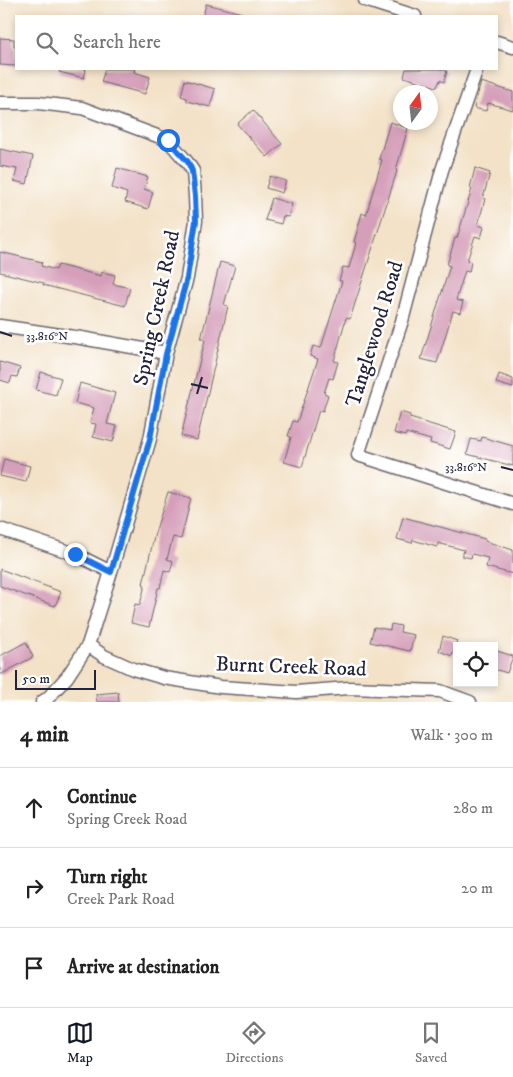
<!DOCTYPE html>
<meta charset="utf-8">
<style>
body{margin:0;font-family:"IM FELL DW Pica",serif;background:#f6f6f6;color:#222}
.controls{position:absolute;right:15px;bottom:15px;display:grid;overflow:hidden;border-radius:0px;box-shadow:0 2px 8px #0003}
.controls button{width:45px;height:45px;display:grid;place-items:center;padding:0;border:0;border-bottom:1px solid #e0e0e0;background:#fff;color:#222;font:25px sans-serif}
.compass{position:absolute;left:393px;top:85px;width:45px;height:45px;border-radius:50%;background:#fff;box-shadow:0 2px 8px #0003;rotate:15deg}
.scale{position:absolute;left:15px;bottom:12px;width:81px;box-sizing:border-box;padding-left:5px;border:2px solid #22223b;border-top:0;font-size:14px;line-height:18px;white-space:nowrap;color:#22223b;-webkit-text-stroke:4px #fff;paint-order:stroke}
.stop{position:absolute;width:15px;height:15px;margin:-11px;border:4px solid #1a73e8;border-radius:50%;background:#fff}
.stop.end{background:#1a73e8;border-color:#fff;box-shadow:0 1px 5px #0008}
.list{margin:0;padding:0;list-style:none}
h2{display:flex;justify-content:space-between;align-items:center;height:65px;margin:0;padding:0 20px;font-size:21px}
h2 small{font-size:16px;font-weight:400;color:#767676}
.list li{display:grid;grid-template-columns:32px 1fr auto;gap:15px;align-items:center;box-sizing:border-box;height:80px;padding:0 20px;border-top:1px solid #e0e0e0}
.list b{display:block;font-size:19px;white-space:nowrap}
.list p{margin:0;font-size:16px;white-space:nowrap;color:#767676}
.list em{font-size:16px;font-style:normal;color:#767676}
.icon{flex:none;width:28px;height:28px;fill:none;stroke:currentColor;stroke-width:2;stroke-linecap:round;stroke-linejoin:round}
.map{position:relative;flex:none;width:513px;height:702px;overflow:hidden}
.search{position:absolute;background:#fff;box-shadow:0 2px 8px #0003;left:15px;right:15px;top:15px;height:55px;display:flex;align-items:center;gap:12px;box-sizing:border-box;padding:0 18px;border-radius:0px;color:#767676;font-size:19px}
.sheet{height:305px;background:#fff}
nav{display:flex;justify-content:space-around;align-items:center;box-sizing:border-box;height:70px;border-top:1px solid #e0e0e0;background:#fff;font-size:14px;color:#767676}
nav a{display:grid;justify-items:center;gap:2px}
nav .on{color:#111827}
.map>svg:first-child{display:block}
</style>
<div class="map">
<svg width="513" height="702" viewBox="0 0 513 702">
<rect width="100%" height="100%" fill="#fff"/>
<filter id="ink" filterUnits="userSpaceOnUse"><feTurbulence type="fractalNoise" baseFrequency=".02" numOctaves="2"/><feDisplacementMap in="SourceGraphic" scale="10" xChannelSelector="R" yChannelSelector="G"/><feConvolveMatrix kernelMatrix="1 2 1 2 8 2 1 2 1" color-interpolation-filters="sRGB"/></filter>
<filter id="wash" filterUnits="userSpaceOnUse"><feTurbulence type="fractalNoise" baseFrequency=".0096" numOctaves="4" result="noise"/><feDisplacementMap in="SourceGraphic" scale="20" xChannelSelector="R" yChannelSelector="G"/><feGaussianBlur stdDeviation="1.12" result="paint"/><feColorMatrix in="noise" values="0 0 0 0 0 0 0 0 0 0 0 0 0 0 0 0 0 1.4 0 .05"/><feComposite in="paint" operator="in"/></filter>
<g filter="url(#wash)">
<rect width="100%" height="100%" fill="#f3e2c8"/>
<g id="blocks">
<path fill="#d59fb9" d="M206 4 242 13 241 16H203Z
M0 38 14 39V47H16V66L0 65Z
M60 69H86L84 78 59 72Z
M105 69H135L134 72 150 77 145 94 101 82Z
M406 69H440L447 71 444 82 440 80 437 87 404 77Z
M185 80 215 89 210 107 187 101V98L181 96Z
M481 82 513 92V110L488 103 486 111 474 108Z
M253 110 282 144 267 157 237 124Z
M390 122 408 128 396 170 397 171 350 319 346 318 334 361 338 362 333 379 329 378 324 393 328 395 323 411 319 410 302 467 284 462 291 437 288 436 293 421 297 422 318 359 310 356 313 346 321 348 342 281H339L343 267 349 268 356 243 354 242 362 213 366 215 382 160 379 159Z
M0 149 33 156 27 184 14 181 17 169 0 166Z
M117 168 148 177 144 189 153 192 148 209 125 202 127 193 112 188Z
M475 168 490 173 483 198 485 199 478 225 484 227 481 238 475 236 467 261 471 262 469 272 465 271 456 300 463 302 460 313 453 311 437 363 421 359 450 266 447 265 455 238H457L472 189 470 188Z
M270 176 286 181 282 193 266 188Z
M272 198 292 204 288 217 283 216 281 224 265 220Z
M0 252 42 262 41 266 56 270 58 265 101 276 102 272 115 275 113 284 130 288 125 306 43 285 44 283 0 272Z
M220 262 235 266 224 305 228 306 197 440 181 436 205 340 201 339Z
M0 362 20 368 17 377 12 376 10 383 0 380Z
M41 372 61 378 56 395 36 390Z
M499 374 513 379V388L496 383Z
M80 383 115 393 107 424 117 426 113 442 93 437 96 424 90 423 94 408 75 403Z
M400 412 410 415V418L456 432 450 449 430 443 431 440 406 433 405 436 394 433Z
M482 437 513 446V466L467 454 471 439 481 441Z
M4 459 30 466 26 482 0 476Z
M168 492 191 498 181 539 173 537 167 559 173 561 170 572 164 570 160 588H158L149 627 131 623 135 604 140 605 145 585 143 584 155 533Z
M403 517 485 539V541L513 550V574L486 567 488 558 472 554 471 558 462 556 464 550 438 543 437 547 413 540 412 543 397 539Z
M0 569 61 592 55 606 0 586Z
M391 624 401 626 400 632 414 635 410 651 370 642 374 627 390 630Z
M443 636 457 641 452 656 439 651Z
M26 642 33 657 0 675V656Z
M494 650 513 656 507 673 494 669Z
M118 692 119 702H97L96 694Z"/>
</g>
</g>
<g filter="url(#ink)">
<use href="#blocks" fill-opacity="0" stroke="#6b656c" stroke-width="1"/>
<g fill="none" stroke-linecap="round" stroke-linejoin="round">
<g stroke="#6b656c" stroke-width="15">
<path id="minor" d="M365 0 415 16
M497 42 513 47
M477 69 442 170 402 321 358 455 513 504
M0 103H38L82 108 168 140 187 162 193 171 195 196 196 221 187 278 166 353 150 439 111 572 88 645 67 677 48 698 42 702
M0 326 81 338 166 353
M0 529 75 554 111 572
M88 645 104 656 133 669 164 678 221 687 296 692 349 688 440 691 470 702"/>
</g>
<use href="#minor" stroke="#fff" stroke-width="12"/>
</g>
</g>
<g fill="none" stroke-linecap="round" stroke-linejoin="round" filter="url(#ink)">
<path stroke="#1a73e8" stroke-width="6" d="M75 554 111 572 150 439 166 354 187 278 196 221 195 196 192 171 188 162 168 140"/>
</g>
<path fill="none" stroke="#22223b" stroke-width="2" d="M0 332 12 336M191 384 208 388M197 394 202 377M501 467 513 470"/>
<g text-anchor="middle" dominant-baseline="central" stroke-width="5" stroke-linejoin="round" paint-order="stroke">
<g font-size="21" fill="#22223b" stroke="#fff">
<text transform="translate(157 308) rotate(-78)">Spring Creek Road</text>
<text transform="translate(375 334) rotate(-73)">Tanglewood Road</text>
<text transform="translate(291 667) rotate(2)">Burnt Creek Road</text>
</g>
</g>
<g font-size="12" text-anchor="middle" fill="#22223b" stroke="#fff" stroke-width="5" stroke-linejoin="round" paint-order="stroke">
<text x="47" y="340">33.816°N</text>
<text x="466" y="471">33.816°N</text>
</g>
</svg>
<div class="controls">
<button><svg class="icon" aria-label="locate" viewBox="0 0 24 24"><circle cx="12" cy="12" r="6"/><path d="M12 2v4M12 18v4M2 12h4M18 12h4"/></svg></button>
</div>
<svg class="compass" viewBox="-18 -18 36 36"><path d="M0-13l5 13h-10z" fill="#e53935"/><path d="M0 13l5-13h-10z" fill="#767676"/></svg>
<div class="scale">50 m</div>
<div class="stop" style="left:168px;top:140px"></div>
<div class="stop end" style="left:75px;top:554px"></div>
<div class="search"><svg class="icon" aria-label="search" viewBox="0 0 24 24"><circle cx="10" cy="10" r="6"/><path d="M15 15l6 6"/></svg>Search here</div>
</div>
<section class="sheet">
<h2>4 min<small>Walk · 300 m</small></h2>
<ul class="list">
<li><svg class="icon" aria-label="ahead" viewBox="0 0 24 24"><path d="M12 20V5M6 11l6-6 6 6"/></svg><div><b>Continue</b><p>Spring Creek Road</p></div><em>280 m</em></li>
<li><svg class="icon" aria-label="right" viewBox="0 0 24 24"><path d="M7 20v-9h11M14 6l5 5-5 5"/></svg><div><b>Turn right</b><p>Creek Park Road</p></div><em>20 m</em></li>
<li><svg class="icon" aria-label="arrive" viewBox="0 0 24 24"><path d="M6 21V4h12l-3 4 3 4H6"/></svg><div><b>Arrive at destination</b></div></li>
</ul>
</section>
<nav>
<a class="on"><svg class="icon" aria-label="map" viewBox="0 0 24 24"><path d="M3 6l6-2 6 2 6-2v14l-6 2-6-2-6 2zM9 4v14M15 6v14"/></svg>Map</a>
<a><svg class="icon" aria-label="directions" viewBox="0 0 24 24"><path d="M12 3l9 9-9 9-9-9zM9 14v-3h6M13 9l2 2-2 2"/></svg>Directions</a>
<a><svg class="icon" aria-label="saved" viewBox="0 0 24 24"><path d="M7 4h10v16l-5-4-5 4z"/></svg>Saved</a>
</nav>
